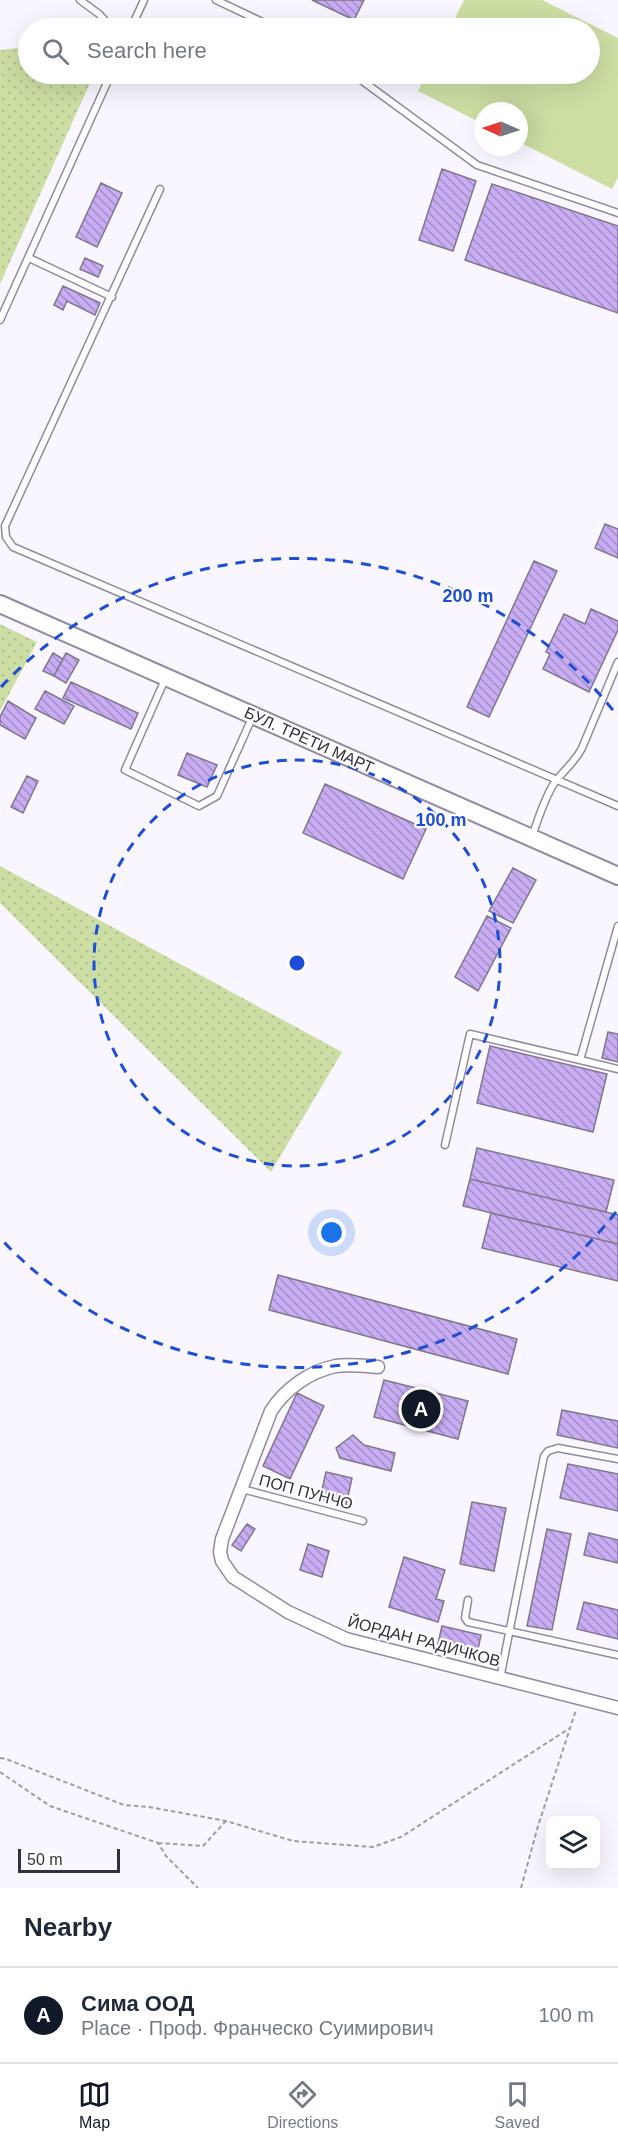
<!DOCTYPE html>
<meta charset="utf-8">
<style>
body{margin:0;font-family:Arial,sans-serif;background:#f2f2f3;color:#1f2937}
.controls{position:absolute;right:18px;bottom:18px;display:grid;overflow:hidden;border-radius:9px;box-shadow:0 6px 24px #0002}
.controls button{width:54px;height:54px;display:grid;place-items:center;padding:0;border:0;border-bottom:2px solid #e0e1e3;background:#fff;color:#1f2937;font:30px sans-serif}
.compass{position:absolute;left:474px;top:102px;width:54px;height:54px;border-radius:50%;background:#fff;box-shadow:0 6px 24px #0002;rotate:273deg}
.scale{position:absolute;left:18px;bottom:15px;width:102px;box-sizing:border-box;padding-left:6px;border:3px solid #34313a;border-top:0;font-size:16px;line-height:21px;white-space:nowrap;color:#34313a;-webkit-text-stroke:4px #fff;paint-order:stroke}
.you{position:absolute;left:332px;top:1233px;width:21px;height:21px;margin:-15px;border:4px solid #fff;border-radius:50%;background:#1a73e8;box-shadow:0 0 0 9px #1a73e833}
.badge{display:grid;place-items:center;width:39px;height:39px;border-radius:50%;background:#111827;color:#fff;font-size:20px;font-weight:700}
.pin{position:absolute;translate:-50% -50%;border:3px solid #fff;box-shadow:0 2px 6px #0006}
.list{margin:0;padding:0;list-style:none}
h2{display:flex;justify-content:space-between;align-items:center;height:78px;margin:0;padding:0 24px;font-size:26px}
h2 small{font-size:20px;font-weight:400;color:#747a83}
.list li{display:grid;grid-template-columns:39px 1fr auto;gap:18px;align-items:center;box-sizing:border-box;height:96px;padding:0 24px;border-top:2px solid #e0e1e3}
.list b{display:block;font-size:22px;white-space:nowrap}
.list p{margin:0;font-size:20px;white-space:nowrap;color:#747a83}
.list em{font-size:20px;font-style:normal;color:#747a83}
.icon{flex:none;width:33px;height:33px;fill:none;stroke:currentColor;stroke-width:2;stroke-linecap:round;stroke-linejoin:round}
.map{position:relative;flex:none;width:618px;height:1888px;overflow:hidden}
.search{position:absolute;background:#fff;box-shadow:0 6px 24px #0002;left:18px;right:18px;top:18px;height:66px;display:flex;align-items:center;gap:15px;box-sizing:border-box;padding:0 21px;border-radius:33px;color:#747a83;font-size:22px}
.sheet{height:174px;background:#fff}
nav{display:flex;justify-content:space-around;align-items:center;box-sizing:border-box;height:84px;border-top:2px solid #e0e1e3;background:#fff;font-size:16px;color:#747a83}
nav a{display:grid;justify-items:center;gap:3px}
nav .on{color:#111827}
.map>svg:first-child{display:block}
</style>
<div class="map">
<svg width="618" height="1888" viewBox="0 0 618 1888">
<defs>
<pattern id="grass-dots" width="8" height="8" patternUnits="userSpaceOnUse" patternTransform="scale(1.5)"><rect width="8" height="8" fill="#cddea4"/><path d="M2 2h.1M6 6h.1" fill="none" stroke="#b1bf8e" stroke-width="1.8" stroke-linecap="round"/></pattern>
<pattern id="building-back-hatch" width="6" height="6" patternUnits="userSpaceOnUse" patternTransform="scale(1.5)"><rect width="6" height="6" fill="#c9adf4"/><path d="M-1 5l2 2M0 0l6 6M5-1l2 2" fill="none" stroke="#a48dc7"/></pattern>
</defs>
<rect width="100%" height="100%" fill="#f9f6ff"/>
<path fill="url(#grass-dots)" d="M28 47V74H94L0 284V50Z
M0 624 37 642 0 711Z
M0 866 342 1052 271 1172 0 903Z"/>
<path fill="#cddea4" d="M464 0H542L618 38V177L612 189 519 142V111H483V124L418 91 427 74H590V28H450Z"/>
<path fill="url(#building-back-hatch)" stroke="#7f778b" stroke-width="1.5" d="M312 0H364L354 20Z
M442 169 476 181 453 251 419 240Z
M101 183 122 193 97 247 76 237Z
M492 184 618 226V313L465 260Z
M85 258 103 266 98 277 80 269Z
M63 286 100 303 95 315 67 301 63 310 54 305Z
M605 524 618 529V558L595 548Z
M534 561 557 571 489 717 467 707Z
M591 609 618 621V630L589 692 543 669 550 654 546 652 564 614 585 624Z
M53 653 63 659 54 676 43 671Z
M66 653 79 660 66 683 54 676Z
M71 682 138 713 131 729 63 698Z
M45 691 74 706 64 724 35 709Z
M8 701 36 718 25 739 0 725V717Z
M187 753 217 765 207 787 178 775Z
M27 776 38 781 23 813 11 807Z
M325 784 426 829 403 879 303 833Z
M513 868 536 880 513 923 489 911Z
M487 916 511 928 478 991 455 977Z
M608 1032 618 1034V1062L602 1058Z
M490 1046 607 1074 593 1132 477 1103Z
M477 1148 614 1180 606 1212 470 1179Z
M470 1179 618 1215V1244L463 1206Z
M491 1213 618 1244V1281L482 1248Z
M278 1275 517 1339 508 1374 269 1310Z
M384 1380 468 1401 458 1439 374 1417Z
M297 1393 324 1406 290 1479 263 1466Z
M562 1410 618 1421V1448L557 1435Z
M353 1435 364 1445 395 1453 391 1471 340 1458 336 1448Z
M568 1464 618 1474V1511L560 1498Z
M326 1472 352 1478 346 1505 320 1499Z
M472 1502 506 1508 494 1571 460 1564Z
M247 1524 255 1529 241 1551 232 1545Z
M547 1529 571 1534 552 1630 527 1626Z
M589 1533 618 1540V1563L584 1555Z
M308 1544 329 1551 322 1577 300 1570Z
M404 1557 445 1570 436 1599 444 1601 438 1622 389 1607Z
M584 1602 618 1610V1639L577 1629Z
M442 1626 481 1635 476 1658 437 1648Z"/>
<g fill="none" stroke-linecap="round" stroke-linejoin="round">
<g stroke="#928a9e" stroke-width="9">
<path id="service" d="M80 0 99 14 112 28
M216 0 275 28
M131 28 144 0
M353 74 477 165 618 213
M160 189 5 526 6 537 13 547 618 806
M29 258 112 297
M0 320 111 74
M166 677 125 770 199 806 217 796 252 718
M532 836C539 818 544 798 555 782 564 770 575 762 582 748L618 662
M580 1060 618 1069
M445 1145 470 1034 580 1060 618 926
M242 1489 363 1521
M468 1600 465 1618 468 1622 618 1655
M500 1679 544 1456 548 1451 558 1448 618 1459"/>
</g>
<g stroke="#928a9e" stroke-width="15">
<path id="minor" d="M378 1367C364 1366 349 1364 336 1366 310 1371 285 1389 271 1411L222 1539 220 1552 222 1561 233 1577 288 1612 346 1639 618 1708"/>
</g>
<g stroke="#928a9e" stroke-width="20">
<path id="secondary" d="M0 604 618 876"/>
</g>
<path stroke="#9f9ca5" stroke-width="2" stroke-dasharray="4.5 3" stroke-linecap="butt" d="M0 1758 6 1759 124 1805 149 1807 226 1821 293 1841 373 1847 401 1837 570 1728
M0 1772 50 1806 158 1843 166 1856 198 1888
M158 1843 203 1846 226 1821
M521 1888 538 1826 576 1710"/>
<use href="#service" stroke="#fff" stroke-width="6"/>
<use href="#minor" stroke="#fff" stroke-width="12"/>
<use href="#secondary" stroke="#fff" stroke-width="16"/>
</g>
<g fill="none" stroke="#1d4ed8" stroke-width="3" stroke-dasharray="10 8">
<circle cx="297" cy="963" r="203"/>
<path d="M616 1212A405 405 0 0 1 1 1239M1 687A405 405 0 0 1 616 714"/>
</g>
<g text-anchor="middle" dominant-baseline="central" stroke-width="4.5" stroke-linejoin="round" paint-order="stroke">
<g font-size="16" fill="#34313a" stroke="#fff">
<text transform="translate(309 740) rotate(24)">БУЛ. ТРЕТИ МАРТ</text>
<text transform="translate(306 1492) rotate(15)">ПОП ПУНЧО</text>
<text transform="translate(424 1641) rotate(15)">ЙОРДАН РАДИЧКОВ</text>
</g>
</g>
<circle cx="297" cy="963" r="9" fill="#1d4ed8" stroke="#fff" stroke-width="3"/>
<g font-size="18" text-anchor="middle" font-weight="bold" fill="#1d4ed8" stroke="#fff" stroke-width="4.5" stroke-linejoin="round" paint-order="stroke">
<text x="468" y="602">200 m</text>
<text x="441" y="826">100 m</text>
</g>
</svg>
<div class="controls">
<button><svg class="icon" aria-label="layers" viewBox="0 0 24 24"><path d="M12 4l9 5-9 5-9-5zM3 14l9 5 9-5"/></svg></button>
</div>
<svg class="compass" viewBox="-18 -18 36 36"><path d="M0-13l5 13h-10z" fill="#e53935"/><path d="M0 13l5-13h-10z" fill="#747a83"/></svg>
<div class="scale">50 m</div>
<div class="you"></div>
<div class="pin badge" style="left:421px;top:1409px">A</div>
<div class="search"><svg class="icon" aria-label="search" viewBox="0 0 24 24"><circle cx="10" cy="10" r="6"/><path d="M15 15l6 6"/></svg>Search here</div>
</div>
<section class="sheet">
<h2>Nearby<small></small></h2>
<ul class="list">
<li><span class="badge">A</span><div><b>Сима ООД</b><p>Place · Проф. Франческо Суимирович</p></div><em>100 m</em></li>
</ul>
</section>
<nav>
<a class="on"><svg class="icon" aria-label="map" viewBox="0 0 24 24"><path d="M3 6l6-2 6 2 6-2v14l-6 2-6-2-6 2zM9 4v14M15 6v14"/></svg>Map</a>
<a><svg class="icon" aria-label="directions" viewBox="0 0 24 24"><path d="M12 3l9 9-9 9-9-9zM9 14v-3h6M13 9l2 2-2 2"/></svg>Directions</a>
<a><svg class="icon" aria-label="saved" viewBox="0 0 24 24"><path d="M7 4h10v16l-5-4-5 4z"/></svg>Saved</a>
</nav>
